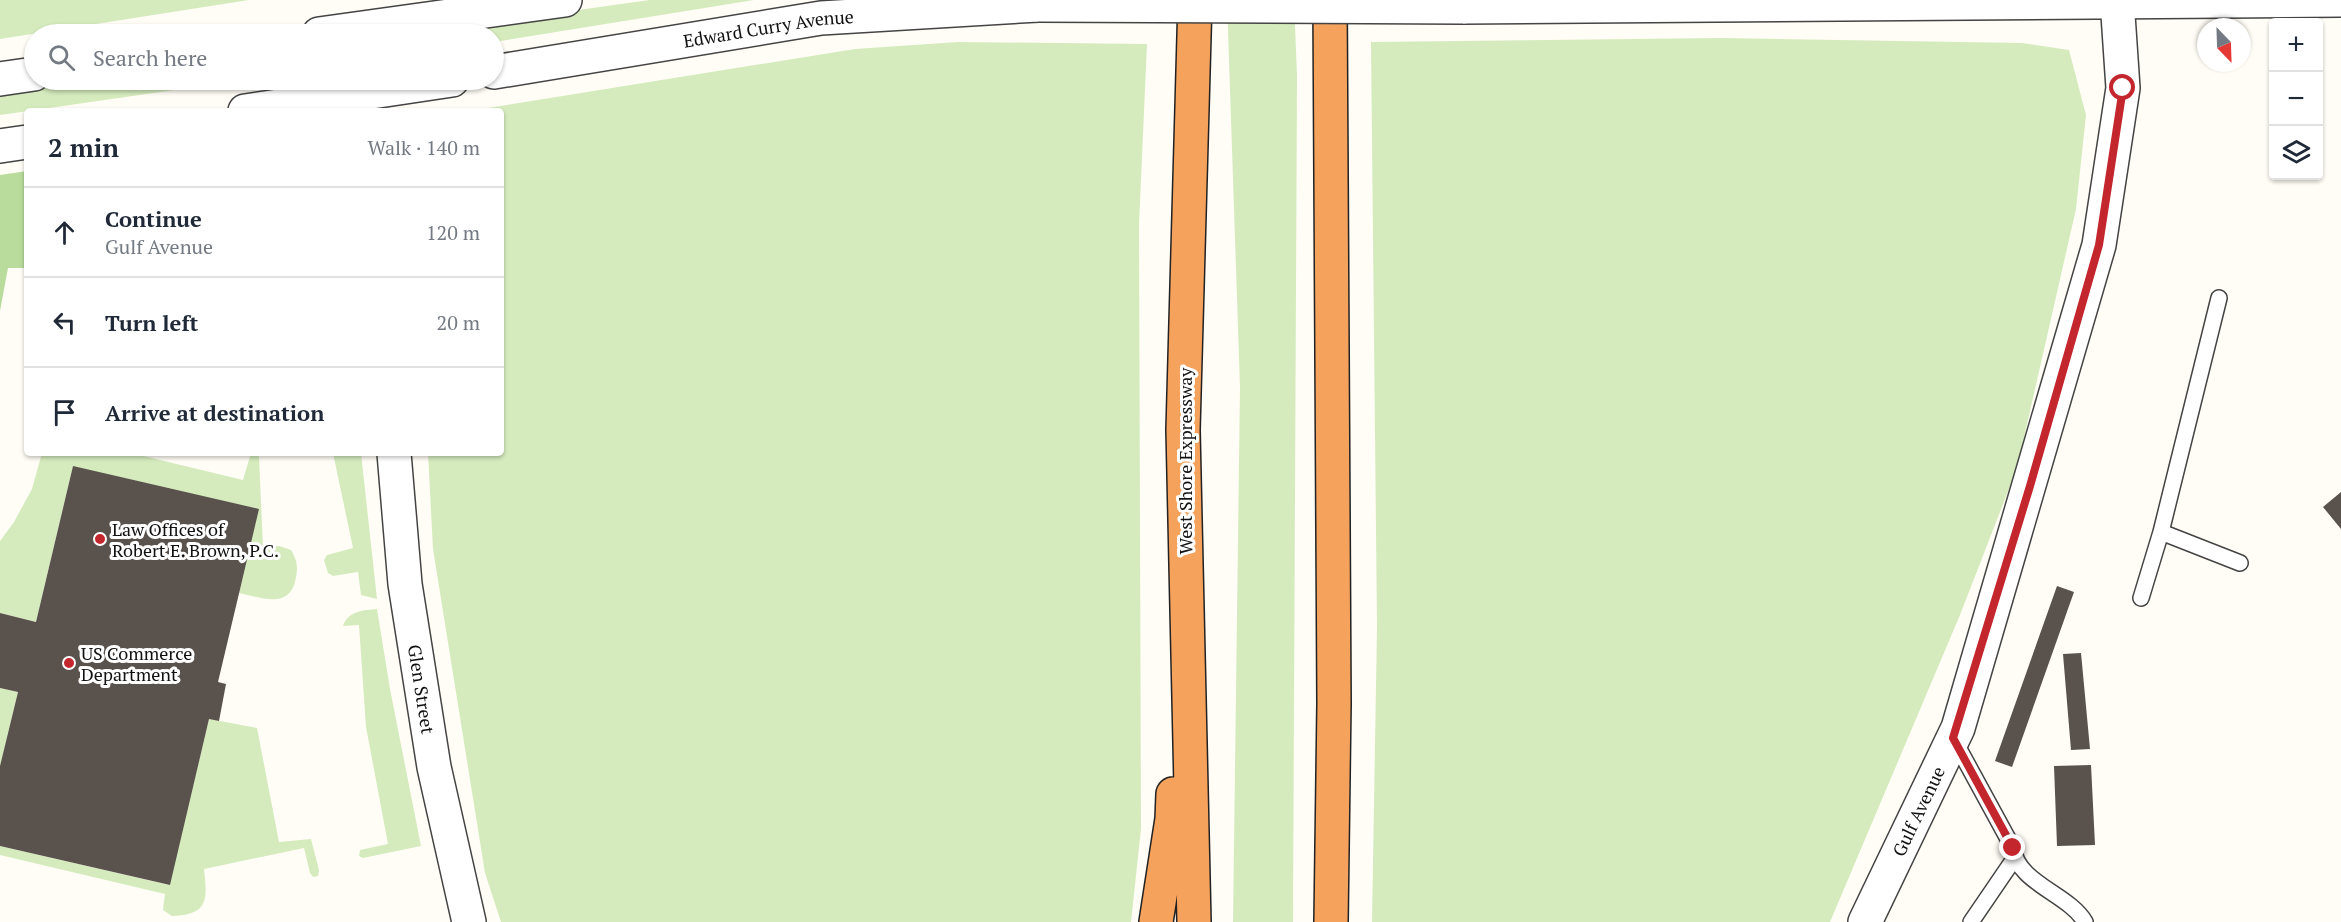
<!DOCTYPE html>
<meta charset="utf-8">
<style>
body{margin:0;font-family:"PT Serif",serif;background:#f2f2f3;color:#1f2937}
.controls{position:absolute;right:18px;top:18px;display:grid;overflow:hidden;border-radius:6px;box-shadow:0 2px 4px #0004}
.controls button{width:54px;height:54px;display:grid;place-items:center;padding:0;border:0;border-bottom:2px solid #e0e1e3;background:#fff;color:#1f2937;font:30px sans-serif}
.compass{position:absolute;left:2197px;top:18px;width:54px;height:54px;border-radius:50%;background:#fff;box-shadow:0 2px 4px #0004;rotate:157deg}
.stop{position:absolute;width:18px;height:18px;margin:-14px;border:4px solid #c4262e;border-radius:50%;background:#fff}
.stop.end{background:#c4262e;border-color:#fff;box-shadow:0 2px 6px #0008}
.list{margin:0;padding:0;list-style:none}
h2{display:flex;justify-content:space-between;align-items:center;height:78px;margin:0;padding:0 24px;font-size:26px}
h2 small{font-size:20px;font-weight:400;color:#747a83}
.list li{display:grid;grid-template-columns:39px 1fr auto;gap:18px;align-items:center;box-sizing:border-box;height:90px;padding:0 24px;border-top:2px solid #e0e1e3}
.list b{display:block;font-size:22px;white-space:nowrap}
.list p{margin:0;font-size:20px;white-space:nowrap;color:#747a83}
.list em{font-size:20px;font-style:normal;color:#747a83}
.icon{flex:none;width:33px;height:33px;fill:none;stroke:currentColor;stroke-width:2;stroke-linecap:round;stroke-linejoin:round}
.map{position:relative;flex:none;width:2341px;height:922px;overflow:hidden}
.search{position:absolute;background:#fff;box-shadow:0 2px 4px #0004;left:24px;top:24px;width:480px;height:66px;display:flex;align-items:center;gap:15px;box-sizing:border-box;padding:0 21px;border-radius:33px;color:#747a83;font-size:22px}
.panel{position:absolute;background:#fff;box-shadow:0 2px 4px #0004;left:24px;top:108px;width:480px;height:348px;border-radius:6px}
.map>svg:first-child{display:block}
</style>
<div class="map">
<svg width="2341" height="922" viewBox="0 0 2341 922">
<rect width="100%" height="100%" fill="#fffdf5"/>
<path fill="#d5ebbd" d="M0 0H249L0 39Z
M650 0H754L494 42V34H430L442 29Z
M1227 0H1294L1297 76 1293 922H1233L1240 387Z
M1722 38 2022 43 2069 50 2086 115 2076 209 2017 468 1960 615 1830 922H1372L1377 627 1371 42Z
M958 42 1147 44 1139 224 1141 829 1131 922H501L485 873 433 549 428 453H501V111H469L855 49Z
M92 80H244L0 115V93Z
M42 453H131L243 480 251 453H256L259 457 263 547 279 546 291 550C297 560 298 566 296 577 291 610 262 598 239 593L73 466 36 622 0 613V541L14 522 32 489Z
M333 453H361L377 599 361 595 358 572 333 576 328 573 324 560 327 555 353 548Z
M377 609 390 689 421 846 363 858 359 856 360 850 388 844 366 727 359 625 343 626C348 611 364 610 377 609Z
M0 688 18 692 0 766Z
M209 719 257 728 279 842 311 839 319 870 318 876 313 877 310 873 304 848 204 869C207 898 210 915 172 916L163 910 165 894 0 855V846L169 885Z"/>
<path fill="#b9dc9c" d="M27 171V268H8L0 311V175Z"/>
<path fill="#5a524d" d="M73 466 259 509 218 682 226 684 219 721 209 719 170 885 0 846V766L18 692 0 688V613L36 622Z
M2341 492V529L2323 507Z
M2057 586 2074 592 2012 767 1995 761Z
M2081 653 2090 749 2071 750 2063 654Z
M2091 765 2095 845 2057 846 2054 766Z"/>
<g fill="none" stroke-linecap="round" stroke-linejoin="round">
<g stroke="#444" stroke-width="18">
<path id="service" d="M2219 298 2161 532 2240 563
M2141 598 2161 532
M1953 738 2013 848C2017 883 2069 894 2085 922
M1971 922 2014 859"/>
</g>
<g stroke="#444" stroke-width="36">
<g id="tertiary">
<path d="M1463 7 2341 0"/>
<path d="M319 34 565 0"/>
<path id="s1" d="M494 72 821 18 1038 5"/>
<path d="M0 79 34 74"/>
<path d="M245 111 452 80"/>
<path d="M0 146 27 142"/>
<path id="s2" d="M394 453 405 584 434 767 469 922"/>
<path id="s3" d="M1865 922 1958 728 2099 245 2123 88 2117 0"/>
</g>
</g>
<g stroke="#222" stroke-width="36">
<path id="motorway" d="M1330 0 1334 703 1331 922
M1156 922 1172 819 1173 794
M1194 922 1183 430 1195 0"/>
</g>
<use href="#service" stroke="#fff" stroke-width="15"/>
<use href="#tertiary" stroke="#fff" stroke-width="33"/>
<use href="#motorway" stroke="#f5a25d" stroke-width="33"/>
<g stroke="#444" stroke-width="36" stroke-linecap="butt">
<path id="tertiary-bridge" d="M1038 5 1463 7"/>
</g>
<use href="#tertiary-bridge" stroke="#fff" stroke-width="33"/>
</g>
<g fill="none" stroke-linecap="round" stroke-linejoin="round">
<path stroke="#c4262e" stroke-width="8" d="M2013 848 1953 738 2030 486 2099 245 2123 88"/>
</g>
<g fill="#c4262e" stroke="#fff" stroke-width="2">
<circle cx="100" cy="539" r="6"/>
<circle cx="69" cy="663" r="6"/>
</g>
<g text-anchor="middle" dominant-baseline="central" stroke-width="6" stroke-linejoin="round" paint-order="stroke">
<g font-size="18" fill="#111" stroke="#fff">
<text stroke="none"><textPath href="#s1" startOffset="278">Edward Curry Avenue</textPath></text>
<text transform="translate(1185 461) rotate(-90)">West Shore Expressway</text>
<text stroke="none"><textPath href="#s2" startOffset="238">Glen Street</textPath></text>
<text stroke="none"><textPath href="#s3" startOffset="123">Gulf Avenue</textPath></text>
</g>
<g font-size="18" fill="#111" stroke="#fff" text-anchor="start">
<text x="112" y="529">Law Offices of<tspan x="112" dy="21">Robert E. Brown, P.C.</tspan></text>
<text x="81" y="653">US Commerce<tspan x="81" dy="21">Department</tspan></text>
</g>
</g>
</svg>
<div class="controls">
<button>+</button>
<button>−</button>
<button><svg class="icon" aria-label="layers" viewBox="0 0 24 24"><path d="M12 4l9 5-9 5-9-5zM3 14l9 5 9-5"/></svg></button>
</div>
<svg class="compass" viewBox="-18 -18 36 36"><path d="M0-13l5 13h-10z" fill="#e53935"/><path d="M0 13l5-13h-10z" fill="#747a83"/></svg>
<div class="stop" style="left:2123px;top:88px"></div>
<div class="stop end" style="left:2013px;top:848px"></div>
<div class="search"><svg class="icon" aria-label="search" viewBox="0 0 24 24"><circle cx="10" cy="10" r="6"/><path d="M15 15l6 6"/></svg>Search here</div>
<section class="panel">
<h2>2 min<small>Walk · 140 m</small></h2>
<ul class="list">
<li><svg class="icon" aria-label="ahead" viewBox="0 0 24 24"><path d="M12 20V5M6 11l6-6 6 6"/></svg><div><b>Continue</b><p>Gulf Avenue</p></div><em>120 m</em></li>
<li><svg class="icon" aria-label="left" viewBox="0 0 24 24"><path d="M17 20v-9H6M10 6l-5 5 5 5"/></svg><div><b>Turn left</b></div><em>20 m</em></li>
<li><svg class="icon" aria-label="arrive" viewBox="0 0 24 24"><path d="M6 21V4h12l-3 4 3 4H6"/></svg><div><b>Arrive at destination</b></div></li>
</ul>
</section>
</div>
